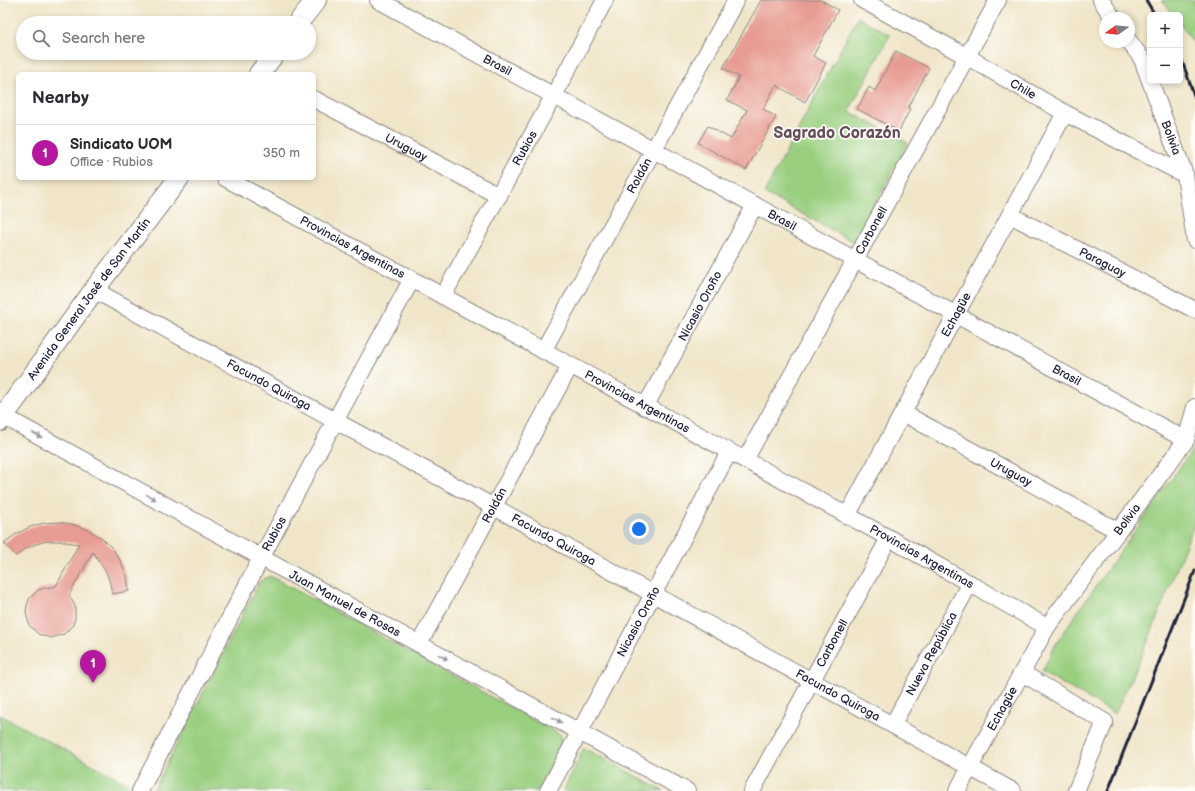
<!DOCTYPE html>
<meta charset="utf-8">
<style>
body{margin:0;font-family:"Balsamiq Sans",sans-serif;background:#f2f2f3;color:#2b2b33}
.controls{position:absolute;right:12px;top:12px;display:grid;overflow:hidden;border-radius:6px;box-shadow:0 2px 6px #0003}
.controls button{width:36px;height:36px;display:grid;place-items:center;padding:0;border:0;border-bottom:1px solid #e1e1e2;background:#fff;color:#2b2b33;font:20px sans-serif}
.compass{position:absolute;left:1099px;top:12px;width:36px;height:36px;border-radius:50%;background:#fff;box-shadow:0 2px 6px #0003;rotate:256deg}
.you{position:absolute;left:639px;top:529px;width:14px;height:14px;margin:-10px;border:3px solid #fff;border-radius:50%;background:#1a73e8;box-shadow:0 0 0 6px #1a73e833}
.badge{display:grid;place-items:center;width:26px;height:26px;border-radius:50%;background:#b5179e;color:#fff;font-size:13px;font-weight:700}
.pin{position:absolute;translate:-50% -33px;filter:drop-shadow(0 1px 2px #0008)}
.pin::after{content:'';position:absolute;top:21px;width:14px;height:12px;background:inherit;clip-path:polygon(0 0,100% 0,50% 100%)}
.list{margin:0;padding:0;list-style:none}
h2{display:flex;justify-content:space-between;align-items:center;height:52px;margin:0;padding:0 16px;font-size:17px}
h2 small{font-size:13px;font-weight:400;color:#7c7c81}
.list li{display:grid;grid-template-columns:26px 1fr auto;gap:12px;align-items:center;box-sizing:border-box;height:56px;padding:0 16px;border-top:1px solid #e1e1e2}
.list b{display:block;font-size:15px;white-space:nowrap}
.list p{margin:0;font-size:13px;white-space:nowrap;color:#7c7c81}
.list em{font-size:13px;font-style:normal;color:#7c7c81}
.icon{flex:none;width:22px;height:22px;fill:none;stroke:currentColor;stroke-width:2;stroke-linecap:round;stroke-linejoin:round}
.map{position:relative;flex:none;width:1195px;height:791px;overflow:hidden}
.search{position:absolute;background:#fff;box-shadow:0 2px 6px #0003;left:16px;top:16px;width:300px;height:44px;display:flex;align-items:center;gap:10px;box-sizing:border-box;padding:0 14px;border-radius:22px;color:#7c7c81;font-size:15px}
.panel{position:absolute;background:#fff;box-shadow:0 2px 6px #0003;left:16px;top:72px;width:300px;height:108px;border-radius:6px}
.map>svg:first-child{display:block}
</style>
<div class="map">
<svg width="1195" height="791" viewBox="0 0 1195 791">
<rect width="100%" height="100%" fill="#fdfcf7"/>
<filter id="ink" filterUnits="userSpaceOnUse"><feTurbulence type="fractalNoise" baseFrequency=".025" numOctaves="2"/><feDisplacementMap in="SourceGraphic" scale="8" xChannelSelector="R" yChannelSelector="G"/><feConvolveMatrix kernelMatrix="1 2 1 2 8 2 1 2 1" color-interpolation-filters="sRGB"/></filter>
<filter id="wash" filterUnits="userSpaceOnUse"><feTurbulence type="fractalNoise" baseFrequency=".012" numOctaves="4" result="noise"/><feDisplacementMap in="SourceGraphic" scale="16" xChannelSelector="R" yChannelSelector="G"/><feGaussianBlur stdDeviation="0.9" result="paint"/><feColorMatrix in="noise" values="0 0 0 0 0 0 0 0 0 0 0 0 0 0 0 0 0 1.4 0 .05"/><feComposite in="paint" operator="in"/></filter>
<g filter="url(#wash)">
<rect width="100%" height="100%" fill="#f0e5c8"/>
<path fill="#9acf80" stroke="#5e785e" d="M1162 0H1195V45L1180 24V15H1173Z
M858 17 890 35 849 111 908 143 854 242 764 193Z
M1195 446V522L1148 641 1115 714 1042 672 1054 647 1071 621Z
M270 576 561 735V747L538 791H153L260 581Z
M0 715 132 786 129 791H0Z
M584 748 664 791H563Z"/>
<g id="blocks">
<path fill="#e79b92" d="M761 0H821L838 10 813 56 826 63 805 102 776 85 763 109 776 117 746 170 698 143 708 126 731 139 747 110 727 100 739 77 723 68Z
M896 51 929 68 908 108 910 109 899 131 857 109 869 87 875 91Z
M60 522 75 525 89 530 102 538 113 549 121 562 127 576 129 591 112 594 110 583 106 572 93 552 69 595 75 606V619L73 625 64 634 51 638 38 634 29 625 26 612 27 606 29 599 38 590 45 588 56 586 79 544 59 541H47L36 544 25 549 16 556 4 543 16 534 30 527 44 523Z"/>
</g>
</g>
<g filter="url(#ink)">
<use href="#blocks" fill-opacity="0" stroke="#898482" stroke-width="1"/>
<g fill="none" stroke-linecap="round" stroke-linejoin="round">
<g stroke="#898482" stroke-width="18">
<g id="minor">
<path id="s1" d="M378 0 1186 440"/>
<path id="s2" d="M862 0 966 56 1065 113 1185 175"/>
<path d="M1101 0 1113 18"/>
<path id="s3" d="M1129 41 1142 59 1185 175 1195 240"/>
<path id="s4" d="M314 99 499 196"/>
<path id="s5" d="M225 178 889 538 1047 627"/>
<path id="s6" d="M1010 215 1195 310"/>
<path id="s7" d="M94 290 494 507 1013 791"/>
<path id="s8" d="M443 296 554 95 605 0"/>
<path id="s9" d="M543 351 736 0"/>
<path id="s10" d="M645 407 755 205"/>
<path id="s11" d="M903 413 1118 531"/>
<path id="s12" d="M3 416 687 791"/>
<path id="s13" d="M745 460 998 0"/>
<path id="s14" d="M847 516 1065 113"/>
<path id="s15" d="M419 644 570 366"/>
<path d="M1022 673 1105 722 1076 791"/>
<path id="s16" d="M893 724 970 583"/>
<path id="s17" d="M140 791 261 558 412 279"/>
<path id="s18" d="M548 791 729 452"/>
<path id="s19" d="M752 791 889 538"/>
<path id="s20" d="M957 791 1047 627 1186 440 1195 407"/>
</g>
</g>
<g stroke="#898482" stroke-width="22">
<g id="major">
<path d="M298 23 316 0"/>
<path d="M259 74 275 53"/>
<path id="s21" d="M0 421 94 290 179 178"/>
</g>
</g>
<use href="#minor" stroke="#fff" stroke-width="16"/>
<use href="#major" stroke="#fff" stroke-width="20"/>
<path stroke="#22223b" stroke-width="3" d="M1146 0 1155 15
M1180 55 1195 98
M1108 791 1195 571"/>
</g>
<defs><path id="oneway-solid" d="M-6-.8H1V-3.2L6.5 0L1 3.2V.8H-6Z"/></defs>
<g fill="#9c9ca7">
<use href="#oneway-solid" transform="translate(37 435) rotate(29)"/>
<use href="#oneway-solid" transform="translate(151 497) rotate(29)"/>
<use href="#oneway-solid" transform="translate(443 657) rotate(29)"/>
<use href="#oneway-solid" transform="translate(557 720) rotate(29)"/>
</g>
</g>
<g text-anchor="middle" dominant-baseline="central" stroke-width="3.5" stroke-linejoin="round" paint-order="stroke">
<g font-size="12" fill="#22223b" stroke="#fdfcf7">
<text stroke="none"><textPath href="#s1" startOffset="136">Brasil</textPath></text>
<text stroke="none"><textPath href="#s2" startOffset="184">Chile</textPath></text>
<text stroke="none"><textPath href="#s3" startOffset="106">Bolivia</textPath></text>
<text stroke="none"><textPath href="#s4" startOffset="104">Uruguay</textPath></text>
<text stroke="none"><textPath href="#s8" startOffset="169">Rubios</textPath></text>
<text stroke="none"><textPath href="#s9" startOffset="200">Roldán</textPath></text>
<text stroke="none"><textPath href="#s1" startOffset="460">Brasil</textPath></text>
<text stroke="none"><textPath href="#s13" startOffset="262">Carbonell</textPath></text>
<text stroke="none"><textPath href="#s5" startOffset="145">Provincias Argentinas</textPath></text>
<text stroke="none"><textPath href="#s6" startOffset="104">Paraguay</textPath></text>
<text stroke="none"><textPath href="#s21" startOffset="151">Avenida General José de San Martín</textPath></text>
<text stroke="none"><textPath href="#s10" startOffset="115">Nicasio Oroño</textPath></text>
<text stroke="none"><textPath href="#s14" startOffset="229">Echagüe</textPath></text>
<text stroke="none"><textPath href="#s1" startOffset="784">Brasil</textPath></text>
<text stroke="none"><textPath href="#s7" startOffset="199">Facundo Quiroga</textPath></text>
<text stroke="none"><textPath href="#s5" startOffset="469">Provincias Argentinas</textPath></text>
<text stroke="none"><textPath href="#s11" startOffset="123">Uruguay</textPath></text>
<text stroke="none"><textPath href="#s15" startOffset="158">Roldán</textPath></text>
<text stroke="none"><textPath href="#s20" startOffset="321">Bolivia</textPath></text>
<text stroke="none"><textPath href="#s17" startOffset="290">Rubios</textPath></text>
<text stroke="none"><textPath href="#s7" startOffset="523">Facundo Quiroga</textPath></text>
<text stroke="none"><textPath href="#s5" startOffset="793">Provincias Argentinas</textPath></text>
<text stroke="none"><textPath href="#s12" startOffset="390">Juan Manuel de Rosas</textPath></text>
<text stroke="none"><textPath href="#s18" startOffset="192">Nicasio Oroño</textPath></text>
<text stroke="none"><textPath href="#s19" startOffset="168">Carbonell</textPath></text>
<text stroke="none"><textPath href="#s16" startOffset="80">Nueva República</textPath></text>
<text stroke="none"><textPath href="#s7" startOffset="847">Facundo Quiroga</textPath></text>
<text stroke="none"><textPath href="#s20" startOffset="94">Echagüe</textPath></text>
</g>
<g font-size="16" font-weight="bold" fill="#674c59" stroke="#fdfcf7">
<text x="837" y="133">Sagrado Corazón</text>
</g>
</g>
</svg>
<div class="controls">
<button>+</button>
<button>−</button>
</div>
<svg class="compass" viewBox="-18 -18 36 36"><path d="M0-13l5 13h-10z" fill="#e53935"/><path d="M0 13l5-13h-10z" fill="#7c7c81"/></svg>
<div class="you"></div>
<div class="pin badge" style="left:93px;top:683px">1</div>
<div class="search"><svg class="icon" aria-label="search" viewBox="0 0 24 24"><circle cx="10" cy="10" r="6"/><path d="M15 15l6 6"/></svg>Search here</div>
<section class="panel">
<h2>Nearby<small></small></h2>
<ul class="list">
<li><span class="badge">1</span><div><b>Sindicato UOM</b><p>Office · Rubios</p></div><em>350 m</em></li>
</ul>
</section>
</div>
